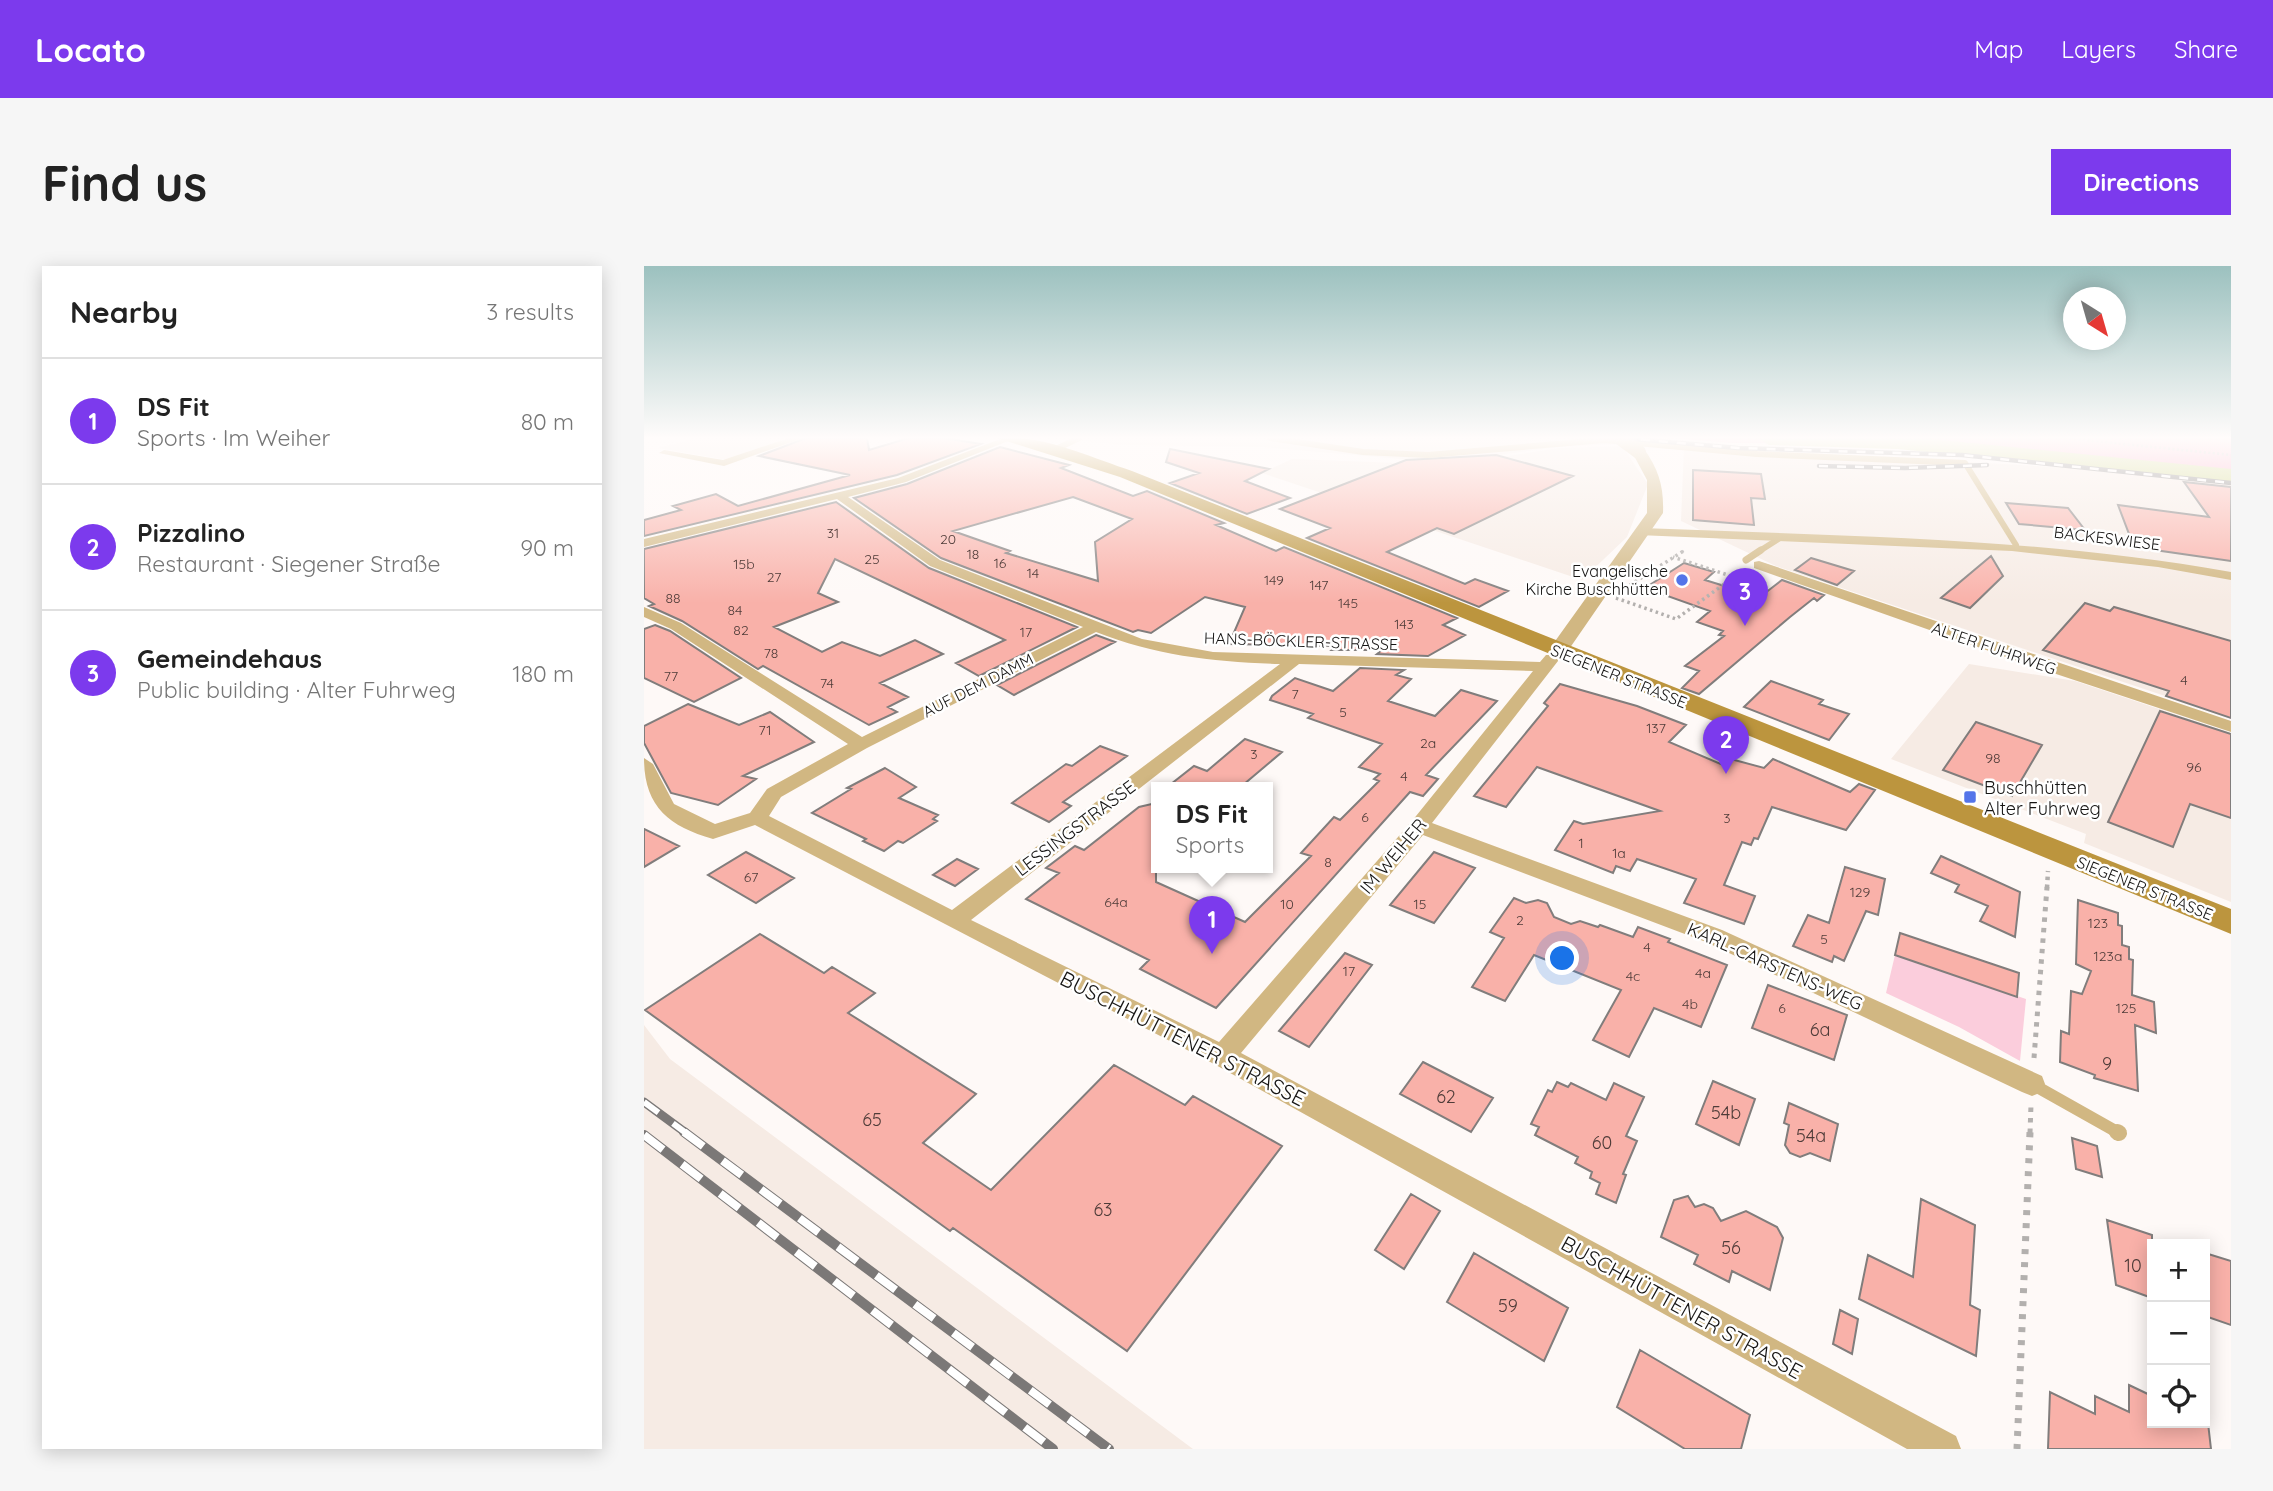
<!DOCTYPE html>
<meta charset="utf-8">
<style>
body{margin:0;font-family:Quicksand,sans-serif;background:#f6f6f6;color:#222}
.controls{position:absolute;right:21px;bottom:21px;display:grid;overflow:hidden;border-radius:0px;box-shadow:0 4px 18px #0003}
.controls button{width:63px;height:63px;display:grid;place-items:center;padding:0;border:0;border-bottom:2px solid #e0e0e0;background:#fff;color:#222;font:35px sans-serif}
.compass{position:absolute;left:1419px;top:21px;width:63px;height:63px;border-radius:50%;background:#fff;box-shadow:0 4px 18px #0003;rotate:143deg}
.you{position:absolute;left:919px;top:693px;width:24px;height:24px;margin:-18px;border:5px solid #fff;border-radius:50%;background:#1a73e8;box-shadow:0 0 0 10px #1a73e833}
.badge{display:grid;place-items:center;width:46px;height:46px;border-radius:50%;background:#7c3aed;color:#fff;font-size:23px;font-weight:700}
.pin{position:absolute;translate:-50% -58px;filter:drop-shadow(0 2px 4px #0008)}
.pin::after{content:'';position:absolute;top:37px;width:24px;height:21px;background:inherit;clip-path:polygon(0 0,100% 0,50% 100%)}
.popup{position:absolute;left:507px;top:516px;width:122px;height:91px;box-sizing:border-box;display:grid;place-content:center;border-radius:0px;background:#fff;filter:drop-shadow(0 2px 5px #0005);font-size:23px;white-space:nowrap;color:#767676}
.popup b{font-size:26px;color:#222}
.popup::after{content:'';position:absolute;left:50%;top:100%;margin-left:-14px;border:14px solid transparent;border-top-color:#fff}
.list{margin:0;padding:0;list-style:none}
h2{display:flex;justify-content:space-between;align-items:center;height:91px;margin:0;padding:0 28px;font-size:30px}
h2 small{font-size:23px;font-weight:400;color:#767676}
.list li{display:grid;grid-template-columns:46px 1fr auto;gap:21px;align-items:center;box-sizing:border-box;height:126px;padding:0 28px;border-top:2px solid #e0e0e0}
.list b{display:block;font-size:26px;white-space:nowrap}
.list p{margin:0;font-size:23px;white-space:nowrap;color:#767676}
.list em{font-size:23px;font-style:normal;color:#767676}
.icon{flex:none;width:38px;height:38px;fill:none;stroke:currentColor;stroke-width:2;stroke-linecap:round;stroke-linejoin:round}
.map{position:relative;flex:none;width:1587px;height:1183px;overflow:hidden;border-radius:0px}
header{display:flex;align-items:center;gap:42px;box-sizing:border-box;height:98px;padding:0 35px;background:#7c3aed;color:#fff}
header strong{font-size:33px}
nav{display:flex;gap:38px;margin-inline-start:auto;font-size:24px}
.intro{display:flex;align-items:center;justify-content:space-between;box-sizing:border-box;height:168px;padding:0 42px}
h1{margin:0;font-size:49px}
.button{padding:18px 32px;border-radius:0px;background:#7c3aed;color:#fff;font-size:24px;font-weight:700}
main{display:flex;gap:42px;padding:0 42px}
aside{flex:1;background:#fff;border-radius:0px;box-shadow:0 4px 18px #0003}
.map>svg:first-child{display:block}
</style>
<header>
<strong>Locato</strong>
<nav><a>Map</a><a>Layers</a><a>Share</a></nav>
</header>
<div class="intro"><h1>Find us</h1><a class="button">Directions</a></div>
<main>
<aside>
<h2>Nearby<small>3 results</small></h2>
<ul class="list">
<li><span class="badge">1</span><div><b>DS Fit</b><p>Sports · Im Weiher</p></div><em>80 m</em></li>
<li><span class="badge">2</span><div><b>Pizzalino</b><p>Restaurant · Siegener Straße</p></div><em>90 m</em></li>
<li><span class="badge">3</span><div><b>Gemeindehaus</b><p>Public building · Alter Fuhrweg</p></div><em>180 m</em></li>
</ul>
</aside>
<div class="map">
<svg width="1587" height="1183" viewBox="0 0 1587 1183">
<rect width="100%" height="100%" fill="#fef9f7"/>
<path fill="#f6ebe4" d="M53 172H147L83 194 14 182Z
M401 172H961L976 178 915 181 824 193H757L618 181 482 179Z
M978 180 1004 218 983 271 938 314 618 207 648 193 754 197 833 195 915 182Z
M1040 180 1446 203 1587 219V452L1132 300 1037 255Z
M1325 398 1431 415 1587 467V636L1440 577 1442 568 1247 493Z
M0 759 26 793 549 1183H0Z"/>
<path fill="#fbcddc" d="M1251 689 1382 733 1376 795 1315 761 1242 727Z"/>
<path fill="#faa4c3" d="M1026 172H1587V214L1260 178 1089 177Z"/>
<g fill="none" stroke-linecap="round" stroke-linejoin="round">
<path fill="#cbd581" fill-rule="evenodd" d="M1114 172H1278L1587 203V217L1254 183 1125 179Z"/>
</g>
<path fill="#f9b1a9" stroke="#817d7c" stroke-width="2" fill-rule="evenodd" d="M162 172H223L225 184 265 172H300L337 178 253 209 0 270V254L37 244 29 240 72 228 94 240 206 209 115 190Z
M356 181 425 199 417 202 489 230 503 225 580 257 572 259 632 285 640 281 813 352 799 359 821 369 784 390 733 388 738 384H688L693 380 585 378 601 341 561 331 507 367 494 364 489 366 297 292 210 232 263 218ZM429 231 488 253 451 276 454 315 362 287 366 285 309 265Z
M526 183 625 203 601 215 646 232 603 248 526 217 555 207 522 196Z
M852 189 929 210 810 268 793 262 743 286 821 318 831 313 864 325 835 341 663 272 686 262 636 243 762 194Z
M1049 204 1117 208 1121 233 1107 232 1110 259 1049 254Z
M1540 216 1587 221V295L1490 281 1474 239 1565 251Z
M192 236 285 302 433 361 335 410 312 397 361 374 191 293 174 327 194 336 130 361 178 386 198 376 236 390 271 374 299 388 236 417 264 431 244 441 253 446 225 459 119 400 114 403 38 355 5 340 10 338 0 332V283Z
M1362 237 1424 242 1441 264 1375 258Z
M1347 290 1359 310 1326 342 1297 332Z
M1167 292 1210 305 1193 319 1151 304Z
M1040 297 1070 306 1061 314 1116 331 1138 314 1180 329 1173 335 1170 332 1146 351 1055 428 1038 422 1055 405 1041 400 1080 370 1075 369 1079 365 1053 356 1066 345 1001 322Z
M1441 337 1466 345 1470 341 1587 375V452L1522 430 1525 425 1399 384Z
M11 359 26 365 97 412 50 436 0 412V363Z
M452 369 471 376 370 429 353 419Z
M716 402 760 404 752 409 767 413 744 435 791 450 817 424 853 435 782 509 794 513 779 530 766 526 572 742 496 703 505 694 382 633 415 607 402 602 431 580 440 584 495 541 512 537V616L601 656 667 590 657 587 690 551 696 554 735 515 730 513 736 508 715 501 738 478 664 452 669 448 626 434 628 430 651 412 689 425Z
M1127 415 1179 434 1175 438 1205 448 1185 474 1100 441Z
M916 418 993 440 1042 459 1025 476 1079 499 1083 492 1120 502 1129 493 1206 526 1215 518 1231 524 1202 564 1128 541 1114 573 1110 572 1107 579 1098 576 1080 619 1111 630 1100 658 1040 637 1052 613 993 593 986 605 972 600 969 607 911 584 930 555 939 558 1016 545 893 501 862 541 830 530 904 440 900 437Z
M44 438 95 459 126 446 170 476 99 510 112 513 74 539 27 527 0 477V460Z
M1516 445 1587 468V552L1546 538 1529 581 1464 556Z
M1332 456 1398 479 1368 530 1299 504Z
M601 473 638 486 599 519 603 522H522L550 500 563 505Z
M456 480 483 490 419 536 427 540 405 556 368 537 422 498 428 500Z
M241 502 272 521 255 532 294 549 289 553 293 555 259 577 254 575 240 585 219 575 222 573 168 547 207 523 203 522Z
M0 563 35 580 0 601Z
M102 586 150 612 112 637 64 609Z
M790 586 831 602 790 657 746 639Z
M1297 590 1376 626 1371 671 1336 655 1344 640 1311 626 1315 619 1287 607Z
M313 593 334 603 311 620 289 609Z
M1201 601 1241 613 1234 649 1222 645 1200 695 1190 690 1188 696 1149 680 1164 649 1185 657Z
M870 632 882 637 894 634 903 637 910 651 927 658 936 655 954 661 956 659 989 671 994 661 1026 673 1024 676 1083 699 1057 761 1010 742 985 791 949 774 977 724 890 689 861 735 828 721 860 672 846 666Z
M1434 634 1474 647V659L1478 660V679L1485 681V693L1489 694 1488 729 1510 736 1512 767 1491 759 1494 825 1450 812 1451 809 1416 796 1417 765 1425 768 1427 725 1438 728 1447 705 1432 698Z
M1256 667 1375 707 1373 731 1251 689Z
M116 668 180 707 188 701 231 727 204 747 332 828 279 877 347 924 470 799 541 839 549 830 638 880 483 1085 309 962 306 965 1 744Z
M701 687 728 699 665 781 635 765Z
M1124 719 1203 749 1190 794 1108 762Z
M779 796 849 832 827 866 756 828Z
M1069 815 1111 833 1095 879 1052 858Z
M913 816 924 821 927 817 962 834 970 817 1000 831 982 870 993 875 979 908 982 909 972 937 952 928 956 917 946 912 948 906 931 897 934 891 891 869 895 861 887 858 904 824 908 826Z
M1145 837 1194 858 1186 895 1166 887 1156 891 1146 887 1141 879 1145 859 1140 857Z
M1428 872 1453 880 1458 911 1432 903Z
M767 928 796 945 760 1003 731 984Z
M1044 930 1051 941 1060 938 1069 942 1077 955 1102 945 1133 961 1139 972 1126 1024 1088 1005 1085 1016 1050 998 1054 989 1017 971 1030 934Z
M1277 933 1331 959 1326 1039 1336 1044 1332 1090 1215 1033 1224 989 1269 1011Z
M1463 954 1508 969V1032L1472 1019Z
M830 987 924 1042 900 1095 803 1036Z
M1561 987 1587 995V1059L1561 1050Z
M1196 1044 1214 1053 1208 1088 1189 1078Z
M996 1084 1106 1149 1097 1183H1041L973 1141Z
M1485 1119 1508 1130V1157H1564L1567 1183H1404L1406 1126 1451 1148V1130L1485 1146Z"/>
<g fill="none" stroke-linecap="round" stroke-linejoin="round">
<path stroke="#b3b0ae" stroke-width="2.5" stroke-dasharray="2 2.5" stroke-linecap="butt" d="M1421 172 1587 189
M1038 286 1041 284"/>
<path stroke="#b3b0ae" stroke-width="3.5" stroke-dasharray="2.5 3.5" stroke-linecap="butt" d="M986 319 1041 284
M972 332 1032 353 1090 311 1029 291"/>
<path stroke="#b3b0ae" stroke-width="4.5" stroke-dasharray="3.5 4.5" stroke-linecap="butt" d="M1403 622 1404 605"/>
<path stroke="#b3b0ae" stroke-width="5" stroke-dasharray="4.5 6" stroke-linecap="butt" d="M1390 792 1403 621
M1386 867 1387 839"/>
<path stroke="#b3b0ae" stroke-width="7" stroke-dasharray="5 8" stroke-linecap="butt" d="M1373 1183 1386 866"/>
<path stroke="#d1b782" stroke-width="6" d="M626 172 719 186 784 189 960 174 1113 188 1321 197 1372 279
M410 184 435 172
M1114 286 1136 272"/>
<path stroke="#d1b782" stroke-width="7" d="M1102 294 1117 284"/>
<path stroke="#d1b782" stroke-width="12" d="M1388 818 1475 867"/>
<path stroke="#d1b782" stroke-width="16" d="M1473 866 1475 867"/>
<path fill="#d1b782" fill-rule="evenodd" d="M145 172H159L80 200 15 187 20 184 79 194Z
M359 172 369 173 262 216 204 231 296 294 498 373 569 386 896 396 902 389H914V395L788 557 1078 664 1398 810 1401 818 1398 826 1388 830 1378 826 1062 676 779 569 597 787 1312 1170 1317 1183H1263L570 798 111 559 69 573C24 560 0 540 0 492L9 498 30 538 71 558 106 547 123 523 204 478 27 363 0 351V341L37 357 218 471 439 361 286 300 193 233 0 281V273L254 212ZM452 366C512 390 572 396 636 398L308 644 125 550 137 531 223 482ZM655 398 889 405 768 555 575 776 327 654Z
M998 262C1196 270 1392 271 1587 306V314L1514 301 1368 285 994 269 992 266Z
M1115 295 1587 455V466L1379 397 1110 302V296Z"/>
<path fill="#d1b782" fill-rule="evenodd" d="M990 183H1000C1015 204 1020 221 1019 247L921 389H907L904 385 1003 247V214L988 186Z"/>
<path fill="#bc953e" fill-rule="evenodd" d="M353 172C398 168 445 191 488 205L1587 643V668L476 211Z"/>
<g stroke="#7b7877" stroke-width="4.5">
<path id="rail-far2" d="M979 172 1094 182 1318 189 1587 217
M1175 200 1261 202 1343 199"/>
</g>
<g stroke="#7b7877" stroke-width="9">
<path id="rail-far1" d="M0 836 42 867"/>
</g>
<g stroke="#7b7877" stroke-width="10">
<path id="rail" d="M40 866 465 1183
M0 869 409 1183"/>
</g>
<use href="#rail-far2" stroke="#fff" stroke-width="2.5" stroke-dasharray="9" stroke-linecap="butt"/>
<use href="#rail-far1" stroke="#fff" stroke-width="6" stroke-dasharray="18" stroke-linecap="butt"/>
<use href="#rail" stroke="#fff" stroke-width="8" stroke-dasharray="24" stroke-linecap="butt"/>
<path stroke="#d1b782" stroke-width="14" d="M976 172 995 186"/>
</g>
<linearGradient id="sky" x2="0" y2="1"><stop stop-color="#9cc1bf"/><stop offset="0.51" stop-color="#fffcfb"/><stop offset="1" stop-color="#fffcfb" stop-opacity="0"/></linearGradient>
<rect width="1587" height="337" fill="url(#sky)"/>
<g fill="#5474e9" stroke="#fff" stroke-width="2.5">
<circle cx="1038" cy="314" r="7"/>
<rect x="1319" y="524" width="14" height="14" rx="3.5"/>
</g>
<g text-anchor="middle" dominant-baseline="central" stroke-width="5" stroke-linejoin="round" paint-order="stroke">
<g font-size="14" fill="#4f3c39">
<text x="189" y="267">31</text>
<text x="304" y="273">20</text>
<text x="329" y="288">18</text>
<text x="228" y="293">25</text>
<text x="356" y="297">16</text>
<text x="100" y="298">15b</text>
<text x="389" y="307">14</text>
<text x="130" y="311">27</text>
<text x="630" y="314">149</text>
<text x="675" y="319">147</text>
<text x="29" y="332">88</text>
<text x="704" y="337">145</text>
<text x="91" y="344">84</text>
<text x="760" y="358">143</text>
<text x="97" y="364">82</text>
<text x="382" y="366">17</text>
<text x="127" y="387">78</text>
<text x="27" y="410">77</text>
<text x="1540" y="414">4</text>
<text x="183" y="417">74</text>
<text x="651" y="428">7</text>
<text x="699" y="446">5</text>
<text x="1012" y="462">137</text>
<text x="121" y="464">71</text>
<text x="784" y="477">2a</text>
<text x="610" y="488">3</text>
<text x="1349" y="492">98</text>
<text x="1550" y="501">96</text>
<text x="760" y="510">4</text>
<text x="721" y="551">6</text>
<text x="1083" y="552">3</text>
<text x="937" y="577">1</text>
<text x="975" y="587">1a</text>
<text x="684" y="596">8</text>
<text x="107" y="611">67</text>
<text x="1216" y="626">129</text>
<text x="472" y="636">64a</text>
<text x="643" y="638">10</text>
<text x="776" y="638">15</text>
<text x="876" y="654">2</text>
<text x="1454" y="657">123</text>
<text x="1180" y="673">5</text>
<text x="1003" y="681">4</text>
<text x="1464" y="690">123a</text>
<text x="705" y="705">17</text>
<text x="1059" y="707">4a</text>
<text x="989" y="710">4c</text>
<text x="1046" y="738">4b</text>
<text x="1138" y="742">6</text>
<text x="1482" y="742">125</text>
</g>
<g font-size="16" fill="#161514" stroke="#fff">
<text transform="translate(1463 272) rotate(7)">BACKESWIESE</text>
<text transform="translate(657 375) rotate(2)">HANS-BÖCKLER-STRASSE</text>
<text transform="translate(1350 382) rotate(19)">ALTER FUHRWEG</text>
<text transform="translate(975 410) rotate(22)">SIEGENER STRASSE</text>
<text transform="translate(334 419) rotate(-27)">AUF DEM DAMM</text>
<text transform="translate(1501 622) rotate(22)">SIEGENER STRASSE</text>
</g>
<g font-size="16" fill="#161514" stroke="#fff" text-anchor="end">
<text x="1024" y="305">Evangelische<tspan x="1024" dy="18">Kirche Buschhütten</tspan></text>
</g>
<g font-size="18" fill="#161514" stroke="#fff" text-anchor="start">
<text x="1340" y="521">Buschhütten<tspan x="1340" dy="21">Alter Fuhrweg</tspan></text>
</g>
<g font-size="18" fill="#161514" stroke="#fff">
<text transform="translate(431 562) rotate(-37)">LESSINGSTRASSE</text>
<text transform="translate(749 590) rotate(-50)">IM WEIHER</text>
<text transform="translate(1131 700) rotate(24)">KARL-CARSTENS-WEG</text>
</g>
<g font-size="18" fill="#4f3c39">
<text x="1176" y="763">6a</text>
<text x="1463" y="797">9</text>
<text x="802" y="830">62</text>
<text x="1082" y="846">54b</text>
<text x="228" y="853">65</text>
<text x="1167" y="869">54a</text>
<text x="958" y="876">60</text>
<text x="459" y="943">63</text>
<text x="1087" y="981">56</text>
<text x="1489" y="999">10</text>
<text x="864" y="1039">59</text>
</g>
<g font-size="21" fill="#161514" stroke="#fff">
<text transform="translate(539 772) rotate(27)">BUSCHHÜTTENER STRASSE</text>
<text transform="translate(1038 1041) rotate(29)">BUSCHHÜTTENER STRASSE</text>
</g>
</g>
</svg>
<div class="controls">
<button>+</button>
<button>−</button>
<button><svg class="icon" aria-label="locate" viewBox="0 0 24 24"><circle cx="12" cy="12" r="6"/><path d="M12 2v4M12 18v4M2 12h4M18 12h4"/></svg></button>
</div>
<svg class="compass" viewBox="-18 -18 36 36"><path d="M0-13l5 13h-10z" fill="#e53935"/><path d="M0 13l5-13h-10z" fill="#767676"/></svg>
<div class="you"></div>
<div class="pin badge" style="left:568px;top:688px">1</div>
<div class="popup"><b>DS Fit</b>Sports</div>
<div class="pin badge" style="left:1082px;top:508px">2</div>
<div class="pin badge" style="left:1101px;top:360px">3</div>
</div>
</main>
